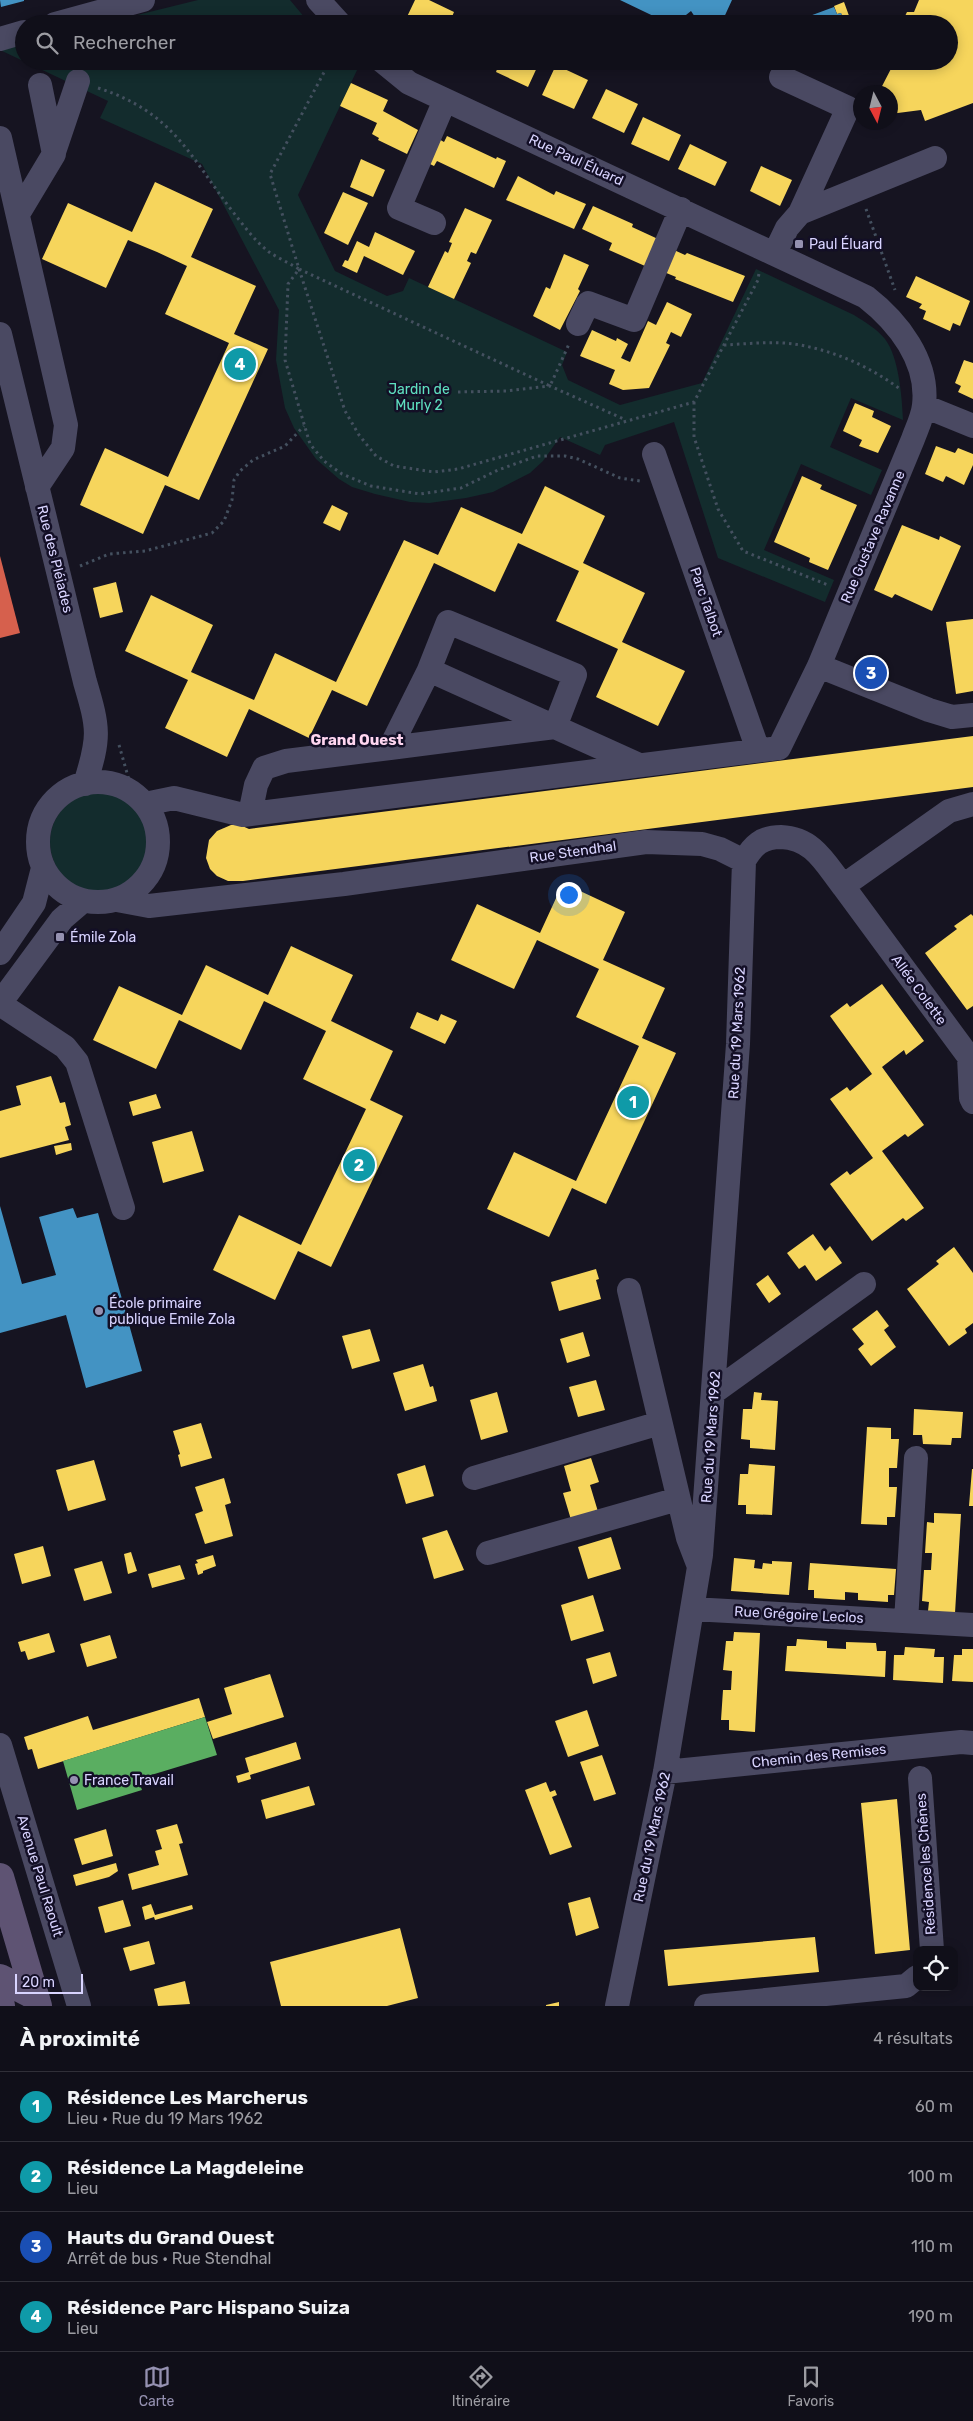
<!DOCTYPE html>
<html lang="fr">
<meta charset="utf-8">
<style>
body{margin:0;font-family:Rubik,sans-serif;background:#1e1d26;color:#f1f3f6}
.controls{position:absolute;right:15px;bottom:15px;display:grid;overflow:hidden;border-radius:10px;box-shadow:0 2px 12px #0003}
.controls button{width:45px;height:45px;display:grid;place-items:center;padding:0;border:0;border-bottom:1px solid #302f38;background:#100f19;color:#f1f3f6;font:25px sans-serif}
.compass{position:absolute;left:853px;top:85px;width:45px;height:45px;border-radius:50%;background:#100f19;box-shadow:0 2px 12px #0003;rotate:173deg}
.scale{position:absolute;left:15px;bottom:12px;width:68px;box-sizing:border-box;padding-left:5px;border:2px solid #d9d4ff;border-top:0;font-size:14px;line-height:18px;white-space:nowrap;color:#d9d4ff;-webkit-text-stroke:4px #130f26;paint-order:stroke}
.you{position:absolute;left:568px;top:894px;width:18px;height:18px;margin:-12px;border:4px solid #fff;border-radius:50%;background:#1a73e8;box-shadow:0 0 0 8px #1a73e833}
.badge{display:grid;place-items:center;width:32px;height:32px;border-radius:50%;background:#9591b1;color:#fff;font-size:16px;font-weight:700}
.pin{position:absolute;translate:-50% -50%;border:2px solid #fff;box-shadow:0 1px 5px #0006}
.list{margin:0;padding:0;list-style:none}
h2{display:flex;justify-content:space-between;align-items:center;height:65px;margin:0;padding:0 20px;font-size:21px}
h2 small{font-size:16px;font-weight:400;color:#9c9ca2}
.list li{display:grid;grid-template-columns:32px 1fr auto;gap:15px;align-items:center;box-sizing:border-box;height:70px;padding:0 20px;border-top:1px solid #302f38}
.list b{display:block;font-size:19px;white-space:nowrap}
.list p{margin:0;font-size:16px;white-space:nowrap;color:#9c9ca2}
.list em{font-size:16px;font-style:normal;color:#9c9ca2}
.icon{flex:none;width:28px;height:28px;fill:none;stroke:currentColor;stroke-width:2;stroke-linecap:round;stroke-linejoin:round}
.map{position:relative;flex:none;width:973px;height:2006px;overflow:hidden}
.search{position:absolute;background:#100f19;box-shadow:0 2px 12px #0003;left:15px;right:15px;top:15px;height:55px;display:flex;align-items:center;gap:12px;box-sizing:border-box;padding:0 18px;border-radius:28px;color:#9c9ca2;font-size:19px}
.sheet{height:345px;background:#100f19}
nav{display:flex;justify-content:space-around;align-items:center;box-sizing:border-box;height:70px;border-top:1px solid #302f38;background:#100f19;font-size:14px;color:#9c9ca2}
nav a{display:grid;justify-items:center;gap:2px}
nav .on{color:#9591b1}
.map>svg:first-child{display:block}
</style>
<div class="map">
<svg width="973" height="2006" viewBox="0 0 973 2006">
<rect width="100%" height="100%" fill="#161421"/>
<path fill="#132c2d" d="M198 0H290L310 24H101Z
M24 43V61H350L358 68 298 195 335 271 387 296 403 291 409 278 567 352 562 365 568 380 620 405 702 383 756 269 854 315C865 322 877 329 885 339 899 357 902 398 903 420L851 398 830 447 882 470 871 495 801 464 764 550 834 580 825 602 718 558 674 422 605 445 600 455 560 437 543 461 530 473 493 492 466 498 429 503 410 502 375 494 352 487 339 479 316 459 294 428 285 408 276 360 279 310 202 164 100 118 108 101 0 50Z
M50 842a50 50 0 1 1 100 0a50 50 0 1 1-100 0Z"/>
<path fill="#f6d55c" d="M415 0H429L454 12 449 24H411L405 21Z
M919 0H973V103L925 121 921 110 890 114V92H879L895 61H949V24H901L907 12H914Z
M844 2 852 24H845L841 13 837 14 834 6Z
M500 61H540L528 87 496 72Z
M556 65 588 80 574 109 542 95Z
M351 83 388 100 383 111 418 130 407 154 378 140 379 138 372 134 377 123 340 106Z
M606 89 638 104 624 133 592 118Z
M643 117 681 135 669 161 631 144Z
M447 136 496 159 497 157 506 161 494 188 437 161 434 166 426 162 437 138 444 142Z
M690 144 727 162 715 186 678 169Z
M361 159 385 170 373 197 350 187Z
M761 166 792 180 780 206 750 191Z
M518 176 554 195 556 191 586 204 574 229 506 200Z
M155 182 213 209 191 257 256 286 234 334 268 349 199 500 165 485 143 534 80 505 92 477 105 448 168 477 229 343 165 314 187 266 157 252 128 240 106 288 42 259 68 203 132 232Z
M343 192 368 203 348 245 324 233Z
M593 206 633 224 632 227 658 239 645 266 609 250 612 243 582 229Z
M465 208 492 220 476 254 471 252 467 261 471 263 454 299 428 287 445 251 448 253 452 243 449 242Z
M375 232 415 251 403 275 364 256 357 273 342 266 345 260 348 261 357 241 369 247Z
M674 250 685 255 687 253 745 276 733 302 675 279 676 277 664 272Z
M564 254 589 265 578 289 580 291 560 330 533 316 546 287 550 289Z
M916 276 970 301 960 326 953 323 950 331 923 319 926 311 919 308 922 304 906 297Z
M667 302 692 314 681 337 671 332 666 343 670 345 649 388 623 390 609 384 615 370 580 356 592 330 616 341 617 338 628 344 621 358 630 362 648 321 656 325Z
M964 360 973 363V399L958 392 961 386 955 383Z
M855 403 874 411 872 417 891 426 878 453 859 446 862 440 843 431Z
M936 446 955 453 958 448 973 454V465L964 485 946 476 943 482 925 474Z
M802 476 822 485 820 489 857 505 828 570 809 562 810 558 774 542Z
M545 486 605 516 583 563 645 593 622 642 685 671 658 726 596 697 618 649 556 621 579 571 518 543 495 592 434 563 367 706 332 690 309 738 249 709 227 757 165 728 188 680 125 651 151 595 213 625 191 672 254 700 275 653 336 682 404 540 438 555 461 507 522 534Z
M332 505 348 513 340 531 323 523Z
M902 525 939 540 940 536 961 546 932 611 895 594 892 598 874 590Z
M116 582 123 612 100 618 93 588Z
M973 619V691L956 694 946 622Z
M973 736V787L243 881H228L217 876 210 869 206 858 209 840 217 831 231 825H240L249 829Z
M563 883 625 912 603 960 665 988 642 1038 676 1053 606 1204 572 1188 549 1237 487 1209 514 1152 576 1181 639 1046 576 1017 599 969 537 940 514 989 451 960 477 904 540 933Z
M971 914 973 916V1006L967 1010 925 953 957 929 954 926Z
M291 946 353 975 331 1021 393 1051 370 1100 403 1116 331 1267 298 1251 275 1300 213 1270 239 1215 301 1245 366 1109 303 1079 326 1031 264 1001 241 1050 179 1020 156 1069 93 1040 119 986 182 1015 206 965 268 995Z
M882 984 924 1041 906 1055 904 1050 882 1067 924 1125 908 1137 905 1134 882 1151 924 1208 906 1221 903 1218 872 1241 830 1184 847 1171 850 1175 873 1158 830 1099 847 1087 850 1091 872 1074 830 1016 847 1003 850 1007Z
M417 1012 438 1021 441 1014 457 1021 445 1044 410 1028Z
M51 1076 60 1103 65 1102 71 1125 65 1127 69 1140 0 1158V1111L21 1105 16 1086Z
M156 1094 161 1108 133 1116 129 1102Z
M192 1131 204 1171 163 1183 152 1142Z
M71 1143 72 1150 56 1155 54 1146Z
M813 1234 825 1251 830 1246 842 1263 816 1281 805 1265 799 1269 787 1253Z
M954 1247 973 1273V1323L965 1329 967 1333 949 1346 907 1289 939 1264 936 1261Z
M596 1269 599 1279 596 1280 601 1299 559 1311 551 1282Z
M768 1275 781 1294 769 1303 756 1284Z
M877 1310 889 1326 884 1330 896 1347 871 1366 858 1349 864 1344 852 1329Z
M370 1329 380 1361 352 1369 342 1336Z
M583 1332 590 1356 567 1363 560 1339Z
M423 1364 430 1387 433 1386 437 1401 405 1411 393 1373Z
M596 1380 605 1410 578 1417 569 1387Z
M497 1392 508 1432 481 1440 470 1400Z
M754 1392 762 1393 761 1400 778 1401 775 1450 750 1448V1440L741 1439 743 1409H752Z
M914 1409 963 1412 961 1438H952L951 1445 923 1444 922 1435H913Z
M201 1423 212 1458 181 1467 178 1455 180 1454 173 1431Z
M867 1427 891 1428V1439H899L897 1468H889V1487H897L895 1517H887V1525L861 1524Z
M591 1458 599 1482 590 1485 599 1515 572 1523 563 1493 571 1491 564 1466Z
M94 1460 106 1500 68 1511 56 1470Z
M749 1464 775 1466 772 1515 746 1514V1505H738L740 1474H748Z
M425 1465 434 1496 406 1504 397 1474Z
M972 1469H973V1506H969Z
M224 1478 231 1503 225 1505 233 1536 205 1544 195 1514 203 1511 195 1487Z
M934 1513 961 1514 955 1613 928 1611 929 1602 922 1601 924 1570H931L932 1553H925L927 1522 934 1523Z
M447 1530 464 1570 434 1579 422 1538Z
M611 1537 621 1569 588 1579 578 1547Z
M43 1546 51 1576 22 1584 14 1554Z
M131 1552 137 1571 128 1574 124 1554Z
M213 1555 216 1566 203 1571V1573L198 1575 195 1564 198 1563 196 1560Z
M734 1558 755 1560 754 1568 762 1569 763 1563 772 1564V1561L792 1562 789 1595 731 1591Z
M102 1561 112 1593 84 1601 74 1569Z
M810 1563 896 1569 894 1595H888V1602L858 1600V1593L845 1592V1600L814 1598V1590H808Z
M180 1565 185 1579 152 1588 148 1574Z
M593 1595 604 1631 571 1641 561 1605Z
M734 1632 760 1633 755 1732 729 1730V1720H721L723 1690H731L732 1671 723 1670 726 1641H733Z
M49 1633 55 1652 28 1660 25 1651 21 1652 18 1642Z
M110 1635 117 1658 87 1667 80 1644Z
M797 1639 827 1641V1648L846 1649V1642L876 1643 877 1651H886L885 1677 785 1671 787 1646H796Z
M905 1647 935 1649 934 1657H944L943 1683 893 1680 894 1655H904Z
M962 1649H973V1682L952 1681 954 1655H962Z
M610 1652 617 1676 593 1684 586 1659Z
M270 1674 284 1717 213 1739 207 1722 232 1714 224 1688Z
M199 1698 205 1717 38 1769 32 1749 28 1750 24 1737 88 1716 93 1730Z
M587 1710 599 1746 568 1757 555 1721Z
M296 1742 301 1759 250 1775 251 1779 238 1783 236 1776 249 1772 245 1758Z
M602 1755 616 1794 594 1801 580 1762Z
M546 1782 550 1792 555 1790 557 1795 552 1797 572 1847 550 1855 525 1790Z
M309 1786 315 1805 266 1819 261 1800Z
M897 1799 910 1950 875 1954 861 1803Z
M177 1824 183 1843 179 1844 188 1875 132 1890 128 1874 159 1865 155 1851 162 1849 156 1830Z
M106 1829 113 1856 82 1865 74 1839Z
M116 1863 118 1871 109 1877 76 1886 73 1875Z
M590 1897 599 1928 576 1936 568 1903Z
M123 1900 131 1926 105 1933 98 1907Z
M151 1904 155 1915 192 1905 193 1909 155 1920 154 1917 145 1920 142 1907Z
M400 1928 418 1998 387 2006H281L270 1962Z
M815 1937 819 1972 668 1986 664 1950Z
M149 1941 155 1964 130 1971 123 1948Z
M185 1981 190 2004 158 2006 154 1989Z
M559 2002V2006H546V2005Z"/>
<path fill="#d6604d" d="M0 556 20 633 0 638Z"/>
<path fill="#4393c3" d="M0 0H24V1L1 7Z
M620 0H732L721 24H706L697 20 691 11 686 15 681 24H670Z
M834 7 837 14 841 13 845 24H797L796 21Z
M809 61H828L814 68Z
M0 1206 22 1284 56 1275 39 1217 73 1208 77 1218 98 1213 142 1371 86 1388 66 1315 0 1333Z"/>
<path fill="#5aae61" d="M205 1717 217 1755 138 1779 142 1790 77 1810 63 1761Z"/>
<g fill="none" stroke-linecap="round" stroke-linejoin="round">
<path stroke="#44505f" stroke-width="3" stroke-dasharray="2.5 4" stroke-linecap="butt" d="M330 61 270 174 299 269 550 386 569 344
M98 88C173 112 189 155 233 212 244 226 255 241 269 252 278 258 289 263 299 269L288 284 285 360 310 444 324 461 342 474 371 486 420 494 461 488 498 470 537 456H565L578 459 620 478 640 481
M866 209 895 290
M299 269 345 411 359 435 376 456 394 466 434 472 458 469 694 402 758 280 759 273
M724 345C746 344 772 341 794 344 833 350 869 366 900 389
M458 392 506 391 550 386 626 420
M694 402V437L718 509 743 551 828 585
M80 566 109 554 145 551 212 533 224 521 232 500 234 480 240 471 253 460 285 446 304 426
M119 745 131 787"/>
<path stroke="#4a4962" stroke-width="24" d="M318 0 340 24
M55 24 143 0
M0 39 24 32
M781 77 848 108 800 213
M0 138 66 425 63 448 37 487
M54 152 78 81
M18 214 54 154 40 85
M434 223 399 208 445 100
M775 253 787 228 800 213 935 158
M578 324 588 303 634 320 681 209
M0 334 85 682C99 729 100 737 85 784
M924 406 973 426
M654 454 758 750
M819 666 929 710 952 717 973 715
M390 748 555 727 575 675 448 622 429 670
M38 842a60 60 0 1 1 120 0a60 60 0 1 1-120 0Z
M145 804 174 798 243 815 779 748 819 666 913 439C917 428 923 416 924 405 929 361 898 322 866 297L409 83 382 61
M250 814 256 785 264 768 286 761 390 748 429 670 639 765
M843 886 969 1057 971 1098 973 1102
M117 900 149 906 344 884 646 842 702 844 720 849 744 861C753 845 762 837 781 837 813 838 825 863 843 886L949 811 973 804
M0 953 34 903 43 868
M0 1003 62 919 83 901
M0 1004 65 1047 77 1062 123 1208
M629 1290 688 1538 698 1564
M714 1392 864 1284
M474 1478 660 1423
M488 1553 678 1499
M692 1609 973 1625
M906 1621 916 1458
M0 1745 79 2006
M665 1772 961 1742 973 1743
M920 1778 932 1950
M617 2006 665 1772 701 1555 738 1044 744 861
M706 2006 906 1986 917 1977"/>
<path stroke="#5e5373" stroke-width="28" d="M0 1877 38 2006
M0 1978 35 1996
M0 2001 1 2006"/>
</g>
<g fill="#9591b1" stroke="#130f26" stroke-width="2">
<rect x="794" y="239" width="10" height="10" rx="2.5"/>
<rect x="55" y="932" width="10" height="10" rx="2.5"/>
<circle cx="99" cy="1311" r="5"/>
<circle cx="74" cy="1780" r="5"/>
</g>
<g text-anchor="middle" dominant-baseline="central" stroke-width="5" stroke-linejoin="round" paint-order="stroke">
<g font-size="14" fill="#d9d4ff" stroke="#130f26">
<text transform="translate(576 160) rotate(25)">Rue Paul Éluard</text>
<text transform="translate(873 537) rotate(-67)">Rue Gustave Ravanne</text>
<text transform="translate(55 559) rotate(76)">Rue des Pléiades</text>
<text transform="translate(706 602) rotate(71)">Parc Talbot</text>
<text transform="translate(573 852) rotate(-8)">Rue Stendhal</text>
<text transform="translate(919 990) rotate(54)">Allée Colette</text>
<text transform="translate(737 1033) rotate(-87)">Rue du 19 Mars 1962</text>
<text transform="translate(711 1437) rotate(-86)">Rue du 19 Mars 1962</text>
<text transform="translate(799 1615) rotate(3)">Rue Grégoire Leclos</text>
<text transform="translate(819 1756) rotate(-6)">Chemin des Remises</text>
<text transform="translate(652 1837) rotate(-78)">Rue du 19 Mars 1962</text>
<text transform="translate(926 1864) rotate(-94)">Résidence les Chênes</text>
<text transform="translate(40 1876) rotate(73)">Avenue Paul Raoult</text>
</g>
<g font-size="14" fill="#d9d4ff" stroke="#130f26" text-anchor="start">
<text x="809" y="244">Paul Éluard</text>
<text x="70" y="937">Émile Zola</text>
<text x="109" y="1303">École primaire<tspan x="109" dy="16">publique Emile Zola</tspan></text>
<text x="84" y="1780">France Travail</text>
</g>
<g font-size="14" fill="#5fe0c0" stroke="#130f26">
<text x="419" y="389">Jardin de<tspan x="419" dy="16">Murly 2</tspan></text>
</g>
<g font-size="15" font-weight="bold" fill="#ffd6f0" stroke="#130f26">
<text x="357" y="740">Grand Ouest</text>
</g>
</g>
</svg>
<div class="controls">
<button><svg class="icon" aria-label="locate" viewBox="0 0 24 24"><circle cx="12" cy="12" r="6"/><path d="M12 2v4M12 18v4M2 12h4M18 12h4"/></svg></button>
</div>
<svg class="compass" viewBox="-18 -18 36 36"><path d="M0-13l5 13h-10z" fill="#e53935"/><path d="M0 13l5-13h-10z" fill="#9c9ca2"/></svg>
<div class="scale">20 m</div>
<div class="you"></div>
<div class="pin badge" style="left:633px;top:1102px;background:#0f9aa8">1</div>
<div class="pin badge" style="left:359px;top:1165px;background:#0f9aa8">2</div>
<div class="pin badge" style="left:871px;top:673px;background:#1a4fb4">3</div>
<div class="pin badge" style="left:240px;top:364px;background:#0f9aa8">4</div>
<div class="search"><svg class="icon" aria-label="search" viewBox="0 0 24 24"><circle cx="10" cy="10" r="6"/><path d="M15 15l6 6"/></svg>Rechercher</div>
</div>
<section class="sheet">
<h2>À proximité<small>4 résultats</small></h2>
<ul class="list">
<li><span class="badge" style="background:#0f9aa8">1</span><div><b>Résidence Les Marcherus</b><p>Lieu · Rue du 19 Mars 1962</p></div><em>60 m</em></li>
<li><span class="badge" style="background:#0f9aa8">2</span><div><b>Résidence La Magdeleine</b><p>Lieu</p></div><em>100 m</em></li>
<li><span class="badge" style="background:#1a4fb4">3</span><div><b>Hauts du Grand Ouest</b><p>Arrêt de bus · Rue Stendhal</p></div><em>110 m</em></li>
<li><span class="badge" style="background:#0f9aa8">4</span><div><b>Résidence Parc Hispano Suiza</b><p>Lieu</p></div><em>190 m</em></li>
</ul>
</section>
<nav>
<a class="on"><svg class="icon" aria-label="map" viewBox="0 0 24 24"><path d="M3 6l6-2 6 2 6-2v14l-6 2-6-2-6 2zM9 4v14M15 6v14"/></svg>Carte</a>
<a><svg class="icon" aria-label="directions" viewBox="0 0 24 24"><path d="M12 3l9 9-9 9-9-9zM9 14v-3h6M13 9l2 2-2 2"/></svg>Itinéraire</a>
<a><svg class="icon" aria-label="saved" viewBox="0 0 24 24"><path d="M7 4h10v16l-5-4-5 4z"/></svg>Favoris</a>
</nav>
